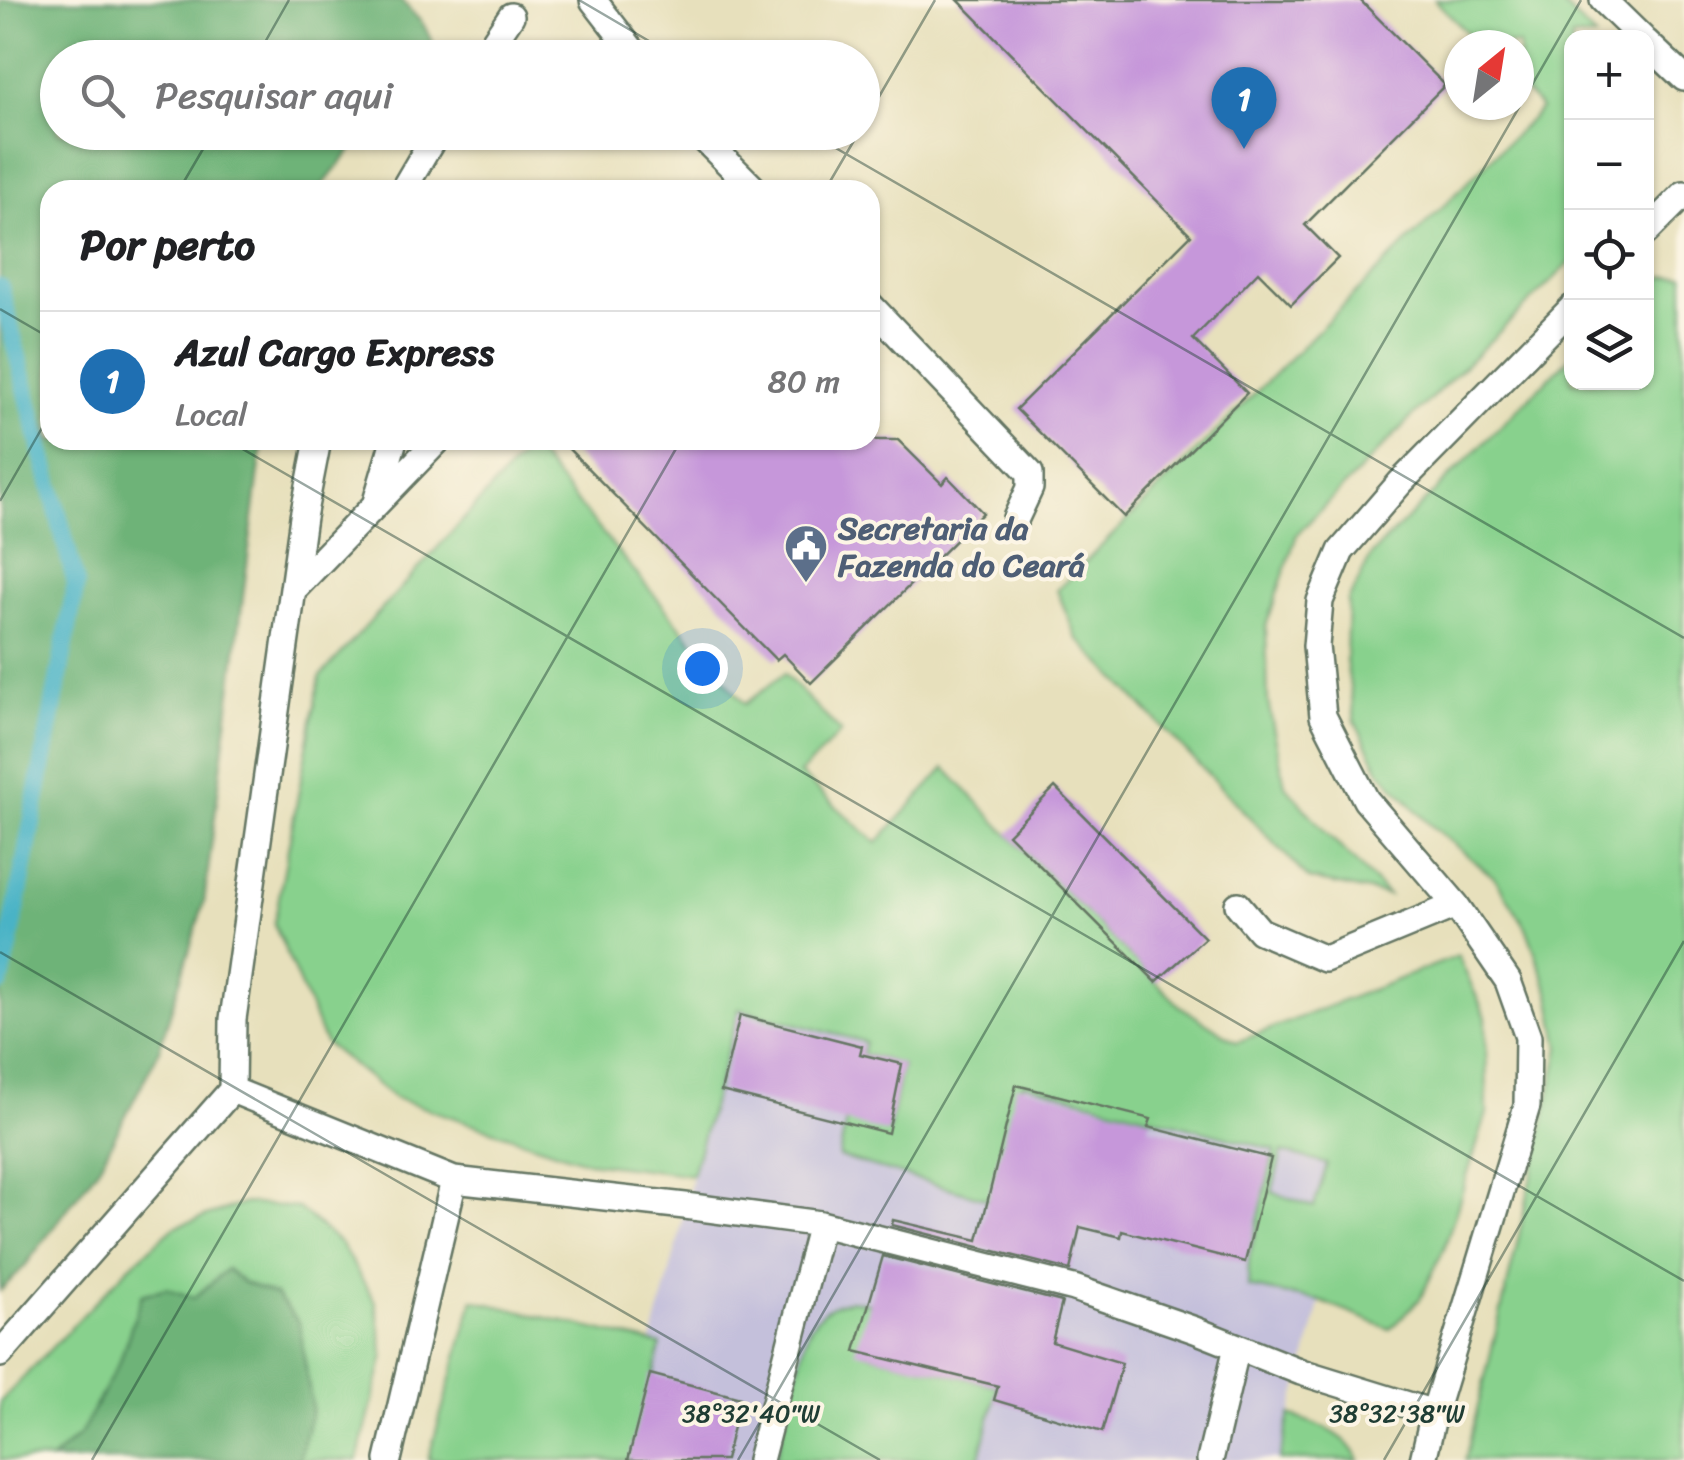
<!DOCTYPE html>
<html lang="pt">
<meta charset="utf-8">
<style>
body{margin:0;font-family:Sriracha,sans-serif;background:#f2f2f2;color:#202124}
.controls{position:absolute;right:30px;top:30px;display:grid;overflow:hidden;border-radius:20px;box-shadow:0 2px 8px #0004}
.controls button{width:90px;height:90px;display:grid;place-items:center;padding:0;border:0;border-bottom:2px solid #e0e0e0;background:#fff;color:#202124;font:50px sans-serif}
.compass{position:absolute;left:1444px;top:30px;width:90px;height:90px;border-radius:50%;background:#fff;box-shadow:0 2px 8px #0004;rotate:30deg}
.you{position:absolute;left:702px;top:668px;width:35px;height:35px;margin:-25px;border:8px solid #fff;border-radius:50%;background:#1a73e8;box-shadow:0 0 0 15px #1a73e833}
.badge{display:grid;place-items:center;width:65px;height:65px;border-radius:50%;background:#1f6fb2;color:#fff;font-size:32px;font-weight:700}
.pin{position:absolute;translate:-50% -82px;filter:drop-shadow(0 2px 5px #0008)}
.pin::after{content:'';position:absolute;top:52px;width:35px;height:30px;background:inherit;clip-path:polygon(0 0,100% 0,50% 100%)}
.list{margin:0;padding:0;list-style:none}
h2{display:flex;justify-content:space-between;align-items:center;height:130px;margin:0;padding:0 40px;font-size:42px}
h2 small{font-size:32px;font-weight:400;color:#757577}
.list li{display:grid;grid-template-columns:65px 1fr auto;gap:30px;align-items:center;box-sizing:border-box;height:140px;padding:0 40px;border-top:2px solid #e0e0e0}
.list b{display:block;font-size:38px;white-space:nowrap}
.list p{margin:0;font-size:32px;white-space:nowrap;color:#757577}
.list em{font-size:32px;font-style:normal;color:#757577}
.icon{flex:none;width:55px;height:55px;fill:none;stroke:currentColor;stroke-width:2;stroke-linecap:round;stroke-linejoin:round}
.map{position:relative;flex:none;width:1684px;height:1460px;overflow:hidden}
.search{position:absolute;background:#fff;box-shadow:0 2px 8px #0004;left:40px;top:40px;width:840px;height:110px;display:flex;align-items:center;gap:25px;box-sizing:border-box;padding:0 35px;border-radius:55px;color:#757577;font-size:38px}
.panel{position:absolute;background:#fff;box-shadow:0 2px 8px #0004;left:40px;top:180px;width:840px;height:270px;border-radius:30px}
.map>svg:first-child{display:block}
</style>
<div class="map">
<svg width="1684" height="1460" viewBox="0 0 1684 1460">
<rect width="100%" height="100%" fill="#fcf5e5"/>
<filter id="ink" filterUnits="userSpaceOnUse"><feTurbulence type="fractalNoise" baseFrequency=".01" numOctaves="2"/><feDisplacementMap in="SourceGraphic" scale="20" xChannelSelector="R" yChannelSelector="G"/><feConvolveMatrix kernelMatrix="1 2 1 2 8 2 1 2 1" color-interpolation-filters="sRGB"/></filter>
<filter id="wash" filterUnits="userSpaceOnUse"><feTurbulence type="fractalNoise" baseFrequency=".0048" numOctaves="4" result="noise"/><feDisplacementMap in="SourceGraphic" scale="40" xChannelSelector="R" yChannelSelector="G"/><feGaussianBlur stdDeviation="2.25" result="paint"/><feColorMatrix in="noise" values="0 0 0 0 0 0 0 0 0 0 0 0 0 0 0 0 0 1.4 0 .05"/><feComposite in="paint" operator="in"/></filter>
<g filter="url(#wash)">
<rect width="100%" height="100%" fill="#e7e0bc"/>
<path fill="#c4c0db" d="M739 1008 1355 1171 1279 1460H621L679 1237 692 1175Z"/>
<path fill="#88d18d" stroke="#548760" stroke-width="2.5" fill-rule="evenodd" d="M1435 0H1558L1595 37 1572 38 1571 262 1415 414 1297 534 1266 626 1268 702 1285 785 1328 835 1388 895 1309 879 1076 637 1057 590 1541 109 1519 86V45H1479Z
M1684 275V1460H1465L1515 1253 1560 1048 1550 994 1526 927 1495 878 1428 823 1380 771 1355 721 1346 660 1348 601 1372 554 1571 356 1572 382H1646L1647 291 1663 277Z
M530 446 745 704 784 674 841 732 800 774 877 843 945 768 1008 834 1181 1007 1237 1042 1458 956 1486 1017 1487 1113 1444 1249 1420 1299 1390 1329 1320 1301 1248 1287 1249 1258 1275 1150 1023 1083 991 1200 839 1157 846 1121 889 1131 902 1065 862 1054 865 1042 739 1009 692 1175 588 1162 394 1098 325 1043 274 924 320 677ZM1282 1152 1327 1164 1314 1207 1272 1192Z
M245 1203 298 1208 341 1244 376 1303 384 1356 358 1460H299L312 1409 299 1323 276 1295 244 1283 227 1269 194 1298 166 1288 142 1295 120 1361 80 1435 51 1460H0V1402L128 1268 174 1227Z
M473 1300 661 1345 632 1460H428Z
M852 1300 883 1306 865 1353 998 1386 979 1460H775L808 1331C819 1312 830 1304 852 1300Z
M1290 1415C1317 1425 1347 1432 1359 1460H1279Z"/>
<path fill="#6eb378" stroke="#467856" stroke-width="2.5" d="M0 0H401L423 24 435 47 426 58H58V132L365 133 319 190H50V440H263L204 902 158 1053 100 1165 25 1266 0 1291Z
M227 1269 244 1283 276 1295 299 1323 312 1409 299 1460H51L80 1435 120 1361 142 1295 166 1288 194 1298Z"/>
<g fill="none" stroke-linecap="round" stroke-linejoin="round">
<path stroke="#49b3c6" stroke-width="18" d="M0 287 76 584 9 947 0 983"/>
</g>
<g id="blocks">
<path fill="#c697da" d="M958 0H1360L1445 85 1305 225 1338 258 1291 305 1258 272 1193 339 1247 393 1124 517 1016 409 1191 235Z
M560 440H898L942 484 948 477 983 513 811 683 783 654 776 660Z
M1055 787 1205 938 1156 982 1008 834Z
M740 1015 862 1046 860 1054 902 1064 888 1133 721 1091Z
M1016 1085 1151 1119 1148 1127 1271 1158 1245 1262 1122 1231 1121 1237 1080 1227 1070 1270 892 1225 893 1220 978 1240Z
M883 1256 1062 1302 1052 1342 1122 1363 1102 1432 994 1400 998 1386 855 1351Z
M650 1374 740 1398 725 1460H628Z"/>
</g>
</g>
<g filter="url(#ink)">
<use href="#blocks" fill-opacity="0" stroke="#657664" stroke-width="2.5"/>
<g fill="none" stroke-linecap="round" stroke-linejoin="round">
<g stroke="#657664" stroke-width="30">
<path id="lane" d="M593 0 638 58
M1603 0 1642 38
M1646 42 1684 78
M483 58 511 16
M697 132 755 190
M403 190 437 132
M1646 232 1684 194
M870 305 1030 473V488L1016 518
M376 502 394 440
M293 590 438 440
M1238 905 1260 931 1325 959 1456 905
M232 1090 454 1180 685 1206 821 1224 1074 1288 1195 1330 1301 1372 1434 1413
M0 1354 232 1090 233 1019 303 517 318 440
M388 1460 454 1180
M760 1460 821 1224
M1210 1460 1237 1347
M1423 1460 1434 1413 1527 1106 1528 1037 1508 981 1456 905 1366 800 1323 716 1316 646 1320 601 1341 551 1400 483 1572 308"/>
</g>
<use href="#lane" stroke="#fff" stroke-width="25"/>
</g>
</g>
<path fill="none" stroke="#1f3d34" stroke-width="2.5" stroke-opacity="0.45" d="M579 0 678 58M256 58 289 0M862 126 935 0M808 132 1684 638M179 190 213 132M825 190 859 132M0 309 50 338M227 440 1684 1281M0 501 50 414M0 952 880 1460M92 1460 681 440M738 1460 1581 0M1384 1460 1684 941"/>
<defs>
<g id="civic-pin" transform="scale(2.25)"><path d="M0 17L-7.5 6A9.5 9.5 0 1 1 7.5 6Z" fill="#5c6f8a" stroke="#fcf5e5"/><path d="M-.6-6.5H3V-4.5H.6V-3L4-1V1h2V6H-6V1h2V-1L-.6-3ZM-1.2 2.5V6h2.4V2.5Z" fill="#fff"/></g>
</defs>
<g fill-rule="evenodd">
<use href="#civic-pin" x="806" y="546"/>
</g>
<g text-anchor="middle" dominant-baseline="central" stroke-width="8" stroke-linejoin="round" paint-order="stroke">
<g font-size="32" font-weight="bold" fill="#4e5e75" stroke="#fcf5e5" text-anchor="start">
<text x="838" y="528">Secretaria da<tspan x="838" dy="37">Fazenda do Ceará</tspan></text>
</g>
</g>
<g font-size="25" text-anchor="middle" fill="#1f3d34" stroke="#fcf5e5" stroke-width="8" stroke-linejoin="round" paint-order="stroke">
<text x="751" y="1422">38°32'40"W</text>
<text x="1397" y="1422">38°32'38"W</text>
</g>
</svg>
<div class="controls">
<button>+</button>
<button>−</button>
<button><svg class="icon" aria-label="locate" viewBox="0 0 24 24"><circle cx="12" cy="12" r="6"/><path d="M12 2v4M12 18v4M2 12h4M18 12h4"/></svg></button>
<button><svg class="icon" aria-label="layers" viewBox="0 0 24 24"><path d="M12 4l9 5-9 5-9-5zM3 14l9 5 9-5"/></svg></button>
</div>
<svg class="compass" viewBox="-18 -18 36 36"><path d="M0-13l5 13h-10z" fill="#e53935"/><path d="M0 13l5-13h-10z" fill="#757577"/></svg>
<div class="you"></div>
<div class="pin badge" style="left:1244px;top:149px">1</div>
<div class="search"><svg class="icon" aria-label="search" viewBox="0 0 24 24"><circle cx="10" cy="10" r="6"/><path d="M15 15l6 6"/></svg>Pesquisar aqui</div>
<section class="panel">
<h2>Por perto<small></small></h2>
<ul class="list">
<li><span class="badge">1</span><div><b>Azul Cargo Express</b><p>Local</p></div><em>80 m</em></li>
</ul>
</section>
</div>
